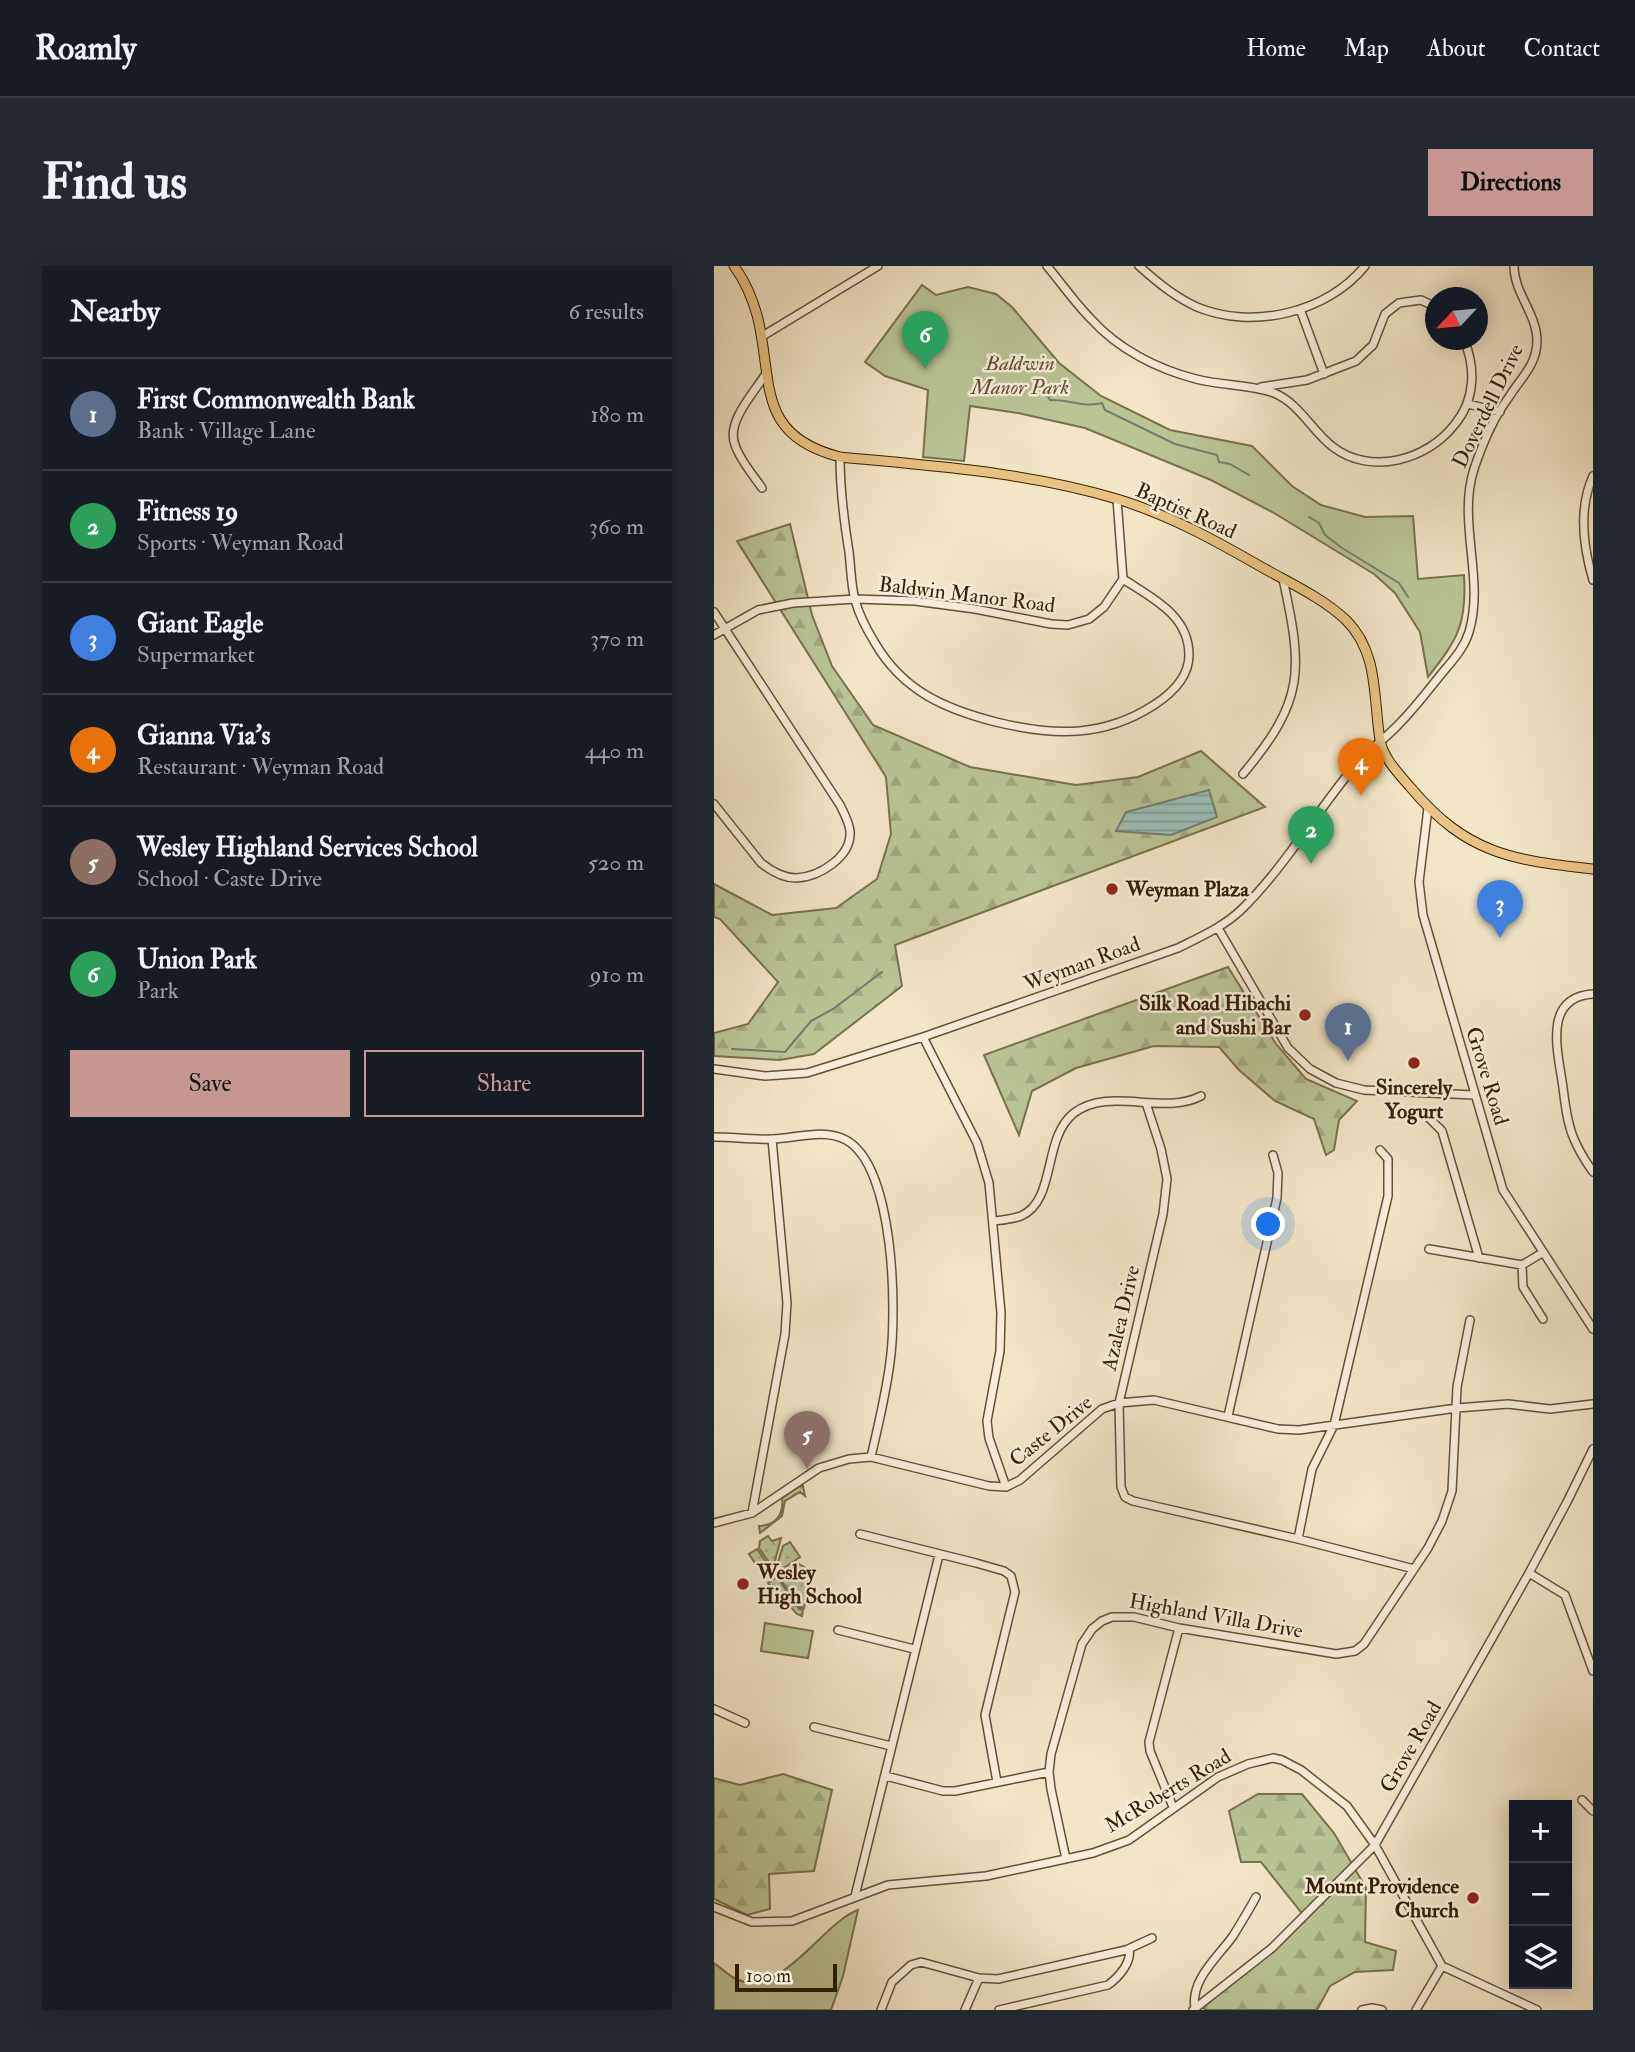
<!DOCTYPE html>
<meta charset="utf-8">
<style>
body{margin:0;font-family:"IM FELL Double Pica",serif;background:#242831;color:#f1f3f6}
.controls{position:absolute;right:21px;bottom:21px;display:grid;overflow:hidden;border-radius:0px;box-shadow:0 4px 18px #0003}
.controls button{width:63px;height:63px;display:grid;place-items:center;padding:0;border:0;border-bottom:2px solid #363941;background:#171b24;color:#f1f3f6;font:35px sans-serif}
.compass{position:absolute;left:711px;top:21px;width:63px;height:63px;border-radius:50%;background:#171b24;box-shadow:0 4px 18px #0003;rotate:244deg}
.scale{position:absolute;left:21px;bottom:18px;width:102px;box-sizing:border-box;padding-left:7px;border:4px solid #351f03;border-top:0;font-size:19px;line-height:24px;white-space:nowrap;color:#351f03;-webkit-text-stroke:5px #f7efdb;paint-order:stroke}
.you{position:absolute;left:555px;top:959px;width:24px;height:24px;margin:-18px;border:5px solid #fff;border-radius:50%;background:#1a73e8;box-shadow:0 0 0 10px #1a73e833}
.badge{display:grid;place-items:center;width:46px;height:46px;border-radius:50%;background:#c59692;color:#fff;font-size:23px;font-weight:700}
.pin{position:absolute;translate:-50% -58px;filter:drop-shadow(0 2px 4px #0008)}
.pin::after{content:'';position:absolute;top:37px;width:24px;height:21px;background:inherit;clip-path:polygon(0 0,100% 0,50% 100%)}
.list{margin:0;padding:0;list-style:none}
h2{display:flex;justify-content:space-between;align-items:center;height:91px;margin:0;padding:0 28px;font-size:30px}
h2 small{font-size:23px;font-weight:400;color:#9ea1a6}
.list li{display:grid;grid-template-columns:46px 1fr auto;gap:21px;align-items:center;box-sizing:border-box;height:112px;padding:0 28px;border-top:2px solid #363941}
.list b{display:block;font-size:26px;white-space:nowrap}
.list p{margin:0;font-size:23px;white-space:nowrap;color:#9ea1a6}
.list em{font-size:23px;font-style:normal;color:#9ea1a6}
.actions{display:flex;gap:14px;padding:21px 28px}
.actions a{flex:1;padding:16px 0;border:2px solid #c59692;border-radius:0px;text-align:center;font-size:24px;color:#c59692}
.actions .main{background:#c59692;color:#111}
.icon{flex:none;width:38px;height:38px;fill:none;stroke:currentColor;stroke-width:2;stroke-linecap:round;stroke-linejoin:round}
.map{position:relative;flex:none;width:879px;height:1744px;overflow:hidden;border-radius:0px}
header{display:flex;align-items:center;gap:42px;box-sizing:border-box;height:98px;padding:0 35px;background:#171b24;border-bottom:2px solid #363941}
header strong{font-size:33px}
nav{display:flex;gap:38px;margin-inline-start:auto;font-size:24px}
.intro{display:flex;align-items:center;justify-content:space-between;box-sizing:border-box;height:168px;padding:0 42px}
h1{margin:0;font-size:49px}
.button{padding:18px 32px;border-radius:0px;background:#c59692;color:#111;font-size:24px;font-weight:700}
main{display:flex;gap:42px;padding:0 42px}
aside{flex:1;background:#171b24;border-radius:0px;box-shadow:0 4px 18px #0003}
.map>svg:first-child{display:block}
</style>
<header>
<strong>Roamly</strong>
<nav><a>Home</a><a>Map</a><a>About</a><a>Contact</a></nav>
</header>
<div class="intro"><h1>Find us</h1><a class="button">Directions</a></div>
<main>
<aside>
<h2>Nearby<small>6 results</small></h2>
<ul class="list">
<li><span class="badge" style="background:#5c6f8a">1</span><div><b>First Commonwealth Bank</b><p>Bank · Village Lane</p></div><em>180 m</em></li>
<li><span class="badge" style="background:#2e9e5b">2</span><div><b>Fitness 19</b><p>Sports · Weyman Road</p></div><em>360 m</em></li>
<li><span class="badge" style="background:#3f7fe0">3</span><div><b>Giant Eagle</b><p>Supermarket</p></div><em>370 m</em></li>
<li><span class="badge" style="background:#e8710a">4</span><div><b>Gianna Via's</b><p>Restaurant · Weyman Road</p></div><em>440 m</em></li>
<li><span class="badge" style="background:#8d6e63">5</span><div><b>Wesley Highland Services School</b><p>School · Caste Drive</p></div><em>520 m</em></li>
<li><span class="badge" style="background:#2e9e5b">6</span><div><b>Union Park</b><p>Park</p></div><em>910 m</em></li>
</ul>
<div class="actions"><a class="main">Save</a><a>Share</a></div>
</aside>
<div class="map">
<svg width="879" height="1744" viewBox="0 0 879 1744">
<defs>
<pattern id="grass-dots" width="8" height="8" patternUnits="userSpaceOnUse" patternTransform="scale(1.75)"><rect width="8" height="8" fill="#bac596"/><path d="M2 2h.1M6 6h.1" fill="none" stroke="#a0a980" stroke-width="1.8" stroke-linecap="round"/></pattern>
<pattern id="forest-firs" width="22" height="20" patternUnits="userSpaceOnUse" patternTransform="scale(1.75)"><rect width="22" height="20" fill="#bac596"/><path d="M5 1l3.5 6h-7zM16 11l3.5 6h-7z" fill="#a0a980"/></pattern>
<pattern id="water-rules" width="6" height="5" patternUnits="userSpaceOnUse" patternTransform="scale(1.75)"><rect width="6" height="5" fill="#9bbfb7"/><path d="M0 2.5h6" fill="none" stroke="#7f9b93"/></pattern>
</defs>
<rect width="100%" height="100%" fill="#f2e6c7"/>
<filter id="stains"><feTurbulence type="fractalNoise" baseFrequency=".00286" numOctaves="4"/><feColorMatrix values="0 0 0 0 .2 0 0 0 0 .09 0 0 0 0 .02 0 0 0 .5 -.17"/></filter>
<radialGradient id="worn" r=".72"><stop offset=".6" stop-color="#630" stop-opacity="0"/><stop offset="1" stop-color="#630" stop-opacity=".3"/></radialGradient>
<path fill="url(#grass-dots)" stroke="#78724c" stroke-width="2" d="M86 1220H89L91 1230 86 1226 71 1235 68 1250 46 1267 45 1260C63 1259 70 1247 68 1232Z
M54 1270 58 1275 67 1272 59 1302 45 1282 46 1275Z
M76 1276 86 1291 64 1306 62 1302 69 1280Z
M43 1283 57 1303 49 1309 35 1288Z
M83 1297 97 1305 90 1342 86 1341 64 1310Z
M63 1311 85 1343 89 1344 88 1350 83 1348 76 1340 71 1341 54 1317Z"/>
<path fill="url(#forest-firs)" stroke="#78724c" stroke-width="2" d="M76 258 98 349 118 400 159 459 256 501 362 519 424 511 487 485 551 541 181 679 188 720 100 788 66 794 0 790V767L34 758 64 716 6 653 0 651V618L58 649 122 642 163 613 177 568 172 511 23 275Z
M514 701 562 778 592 813 643 835 625 854 620 884 612 889 600 853 561 835 525 804 505 781 440 780 362 802 318 825 305 869 270 789Z
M69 1508 118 1524 100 1605 55 1608 56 1643 33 1649 0 1633V1512L26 1519Z
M544 1528H588L620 1567 652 1622 651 1676 682 1685 679 1704 641 1706 616 1720 603 1744H491L489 1741 590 1650 547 1596H527L515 1545Z"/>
<path fill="#bac596" stroke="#78724c" stroke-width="2" d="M208 19 222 29 254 21 282 28 298 41 345 97 387 130 456 164 538 180 578 220 607 239 651 251 699 250 704 313 750 309C753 358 744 373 714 411L706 366 681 327 660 308 560 247 497 214 371 162 304 147 256 140 250 195 209 191 214 124 171 110 151 96Z
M51 1357 99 1365 94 1392 47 1385Z
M144 1644 129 1710 117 1744H0V1697C7 1702 15 1710 22 1713 67 1734 109 1656 144 1644Z"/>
<path fill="url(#water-rules)" stroke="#727f6f" stroke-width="2" d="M495 524 503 551 457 569 402 565 412 546Z"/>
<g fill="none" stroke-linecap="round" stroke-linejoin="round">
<path stroke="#727f6f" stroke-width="2" d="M322 118 331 125 336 134C354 133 369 142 388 137L391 144 461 178 503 189 505 196 516 198 535 209
M595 251 605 257 611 269 628 282 685 317 694 331
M18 783 71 786 97 755 119 743 168 706"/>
<g stroke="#645134" stroke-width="10">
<path id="minor" d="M333 0C348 18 361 37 377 53 404 83 443 103 482 113 508 120 535 118 560 127 585 137 598 165 619 181 657 210 714 194 741 158 761 134 762 102 750 74
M425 0C443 16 461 31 483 41 538 64 613 47 651 0
M586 43 610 108
M47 71 164 0
M547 121 593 114 642 95 659 79 671 48 685 37 707 34 722 41
M754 138 786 146
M126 191C126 223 130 255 135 286 137 302 137 319 141 334 145 349 153 364 161 377 189 425 231 443 282 456 339 470 389 472 440 439 457 428 475 411 475 389 475 349 438 332 409 313
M879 210C864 243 869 280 879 314
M48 222C39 209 26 194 21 179 12 156 39 128 51 109
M0 346 126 539C130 547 135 556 136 565 138 591 105 611 82 612 68 612 57 605 47 597L0 538
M0 369 44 344 79 337 141 333 201 335 261 343 337 358 354 359 375 353 390 341 409 313 403 233
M529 508C591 434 589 405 569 313
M714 542 705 616 709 649 789 924 879 1063
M504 662 574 782 596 803 622 817 650 824 760 829
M879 728C830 731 843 782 848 815 851 834 852 855 860 873 865 885 872 896 879 906
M209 771 263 877 275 917 287 1047 286 1085 273 1155 275 1172 292 1221
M0 803 51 810 93 807 209 771 464 682C486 671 509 661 527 644 570 602 601 548 639 502 653 485 670 474 685 458 701 442 715 423 729 406 740 393 750 382 755 366 771 313 743 256 760 203 768 179 780 151 795 131 806 113 823 99 823 75 823 48 800 27 800 0
M432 837 447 883 453 913 449 948 405 1137 407 1221 411 1231 419 1235 584 1273 700 1303
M714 851 728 865 765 992
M0 871C19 871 39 874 59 873 82 872 111 862 132 874 181 901 183 1047 176 1096 172 1128 164 1160 157 1191
M280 955C288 954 299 953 307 950 343 934 328 872 360 847 396 820 448 850 487 830
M715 983 808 999 828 987
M808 999 809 1021 829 1053
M514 1150 563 932 564 907 559 889
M38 1247 71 1068 73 1037 58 873
M0 1257 38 1247 105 1202 135 1193 157 1191 275 1220 292 1221 306 1214 388 1143 405 1137 440 1134 564 1163 585 1164 743 1142 794 1138 836 1143 879 1138
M146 1268 262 1297 290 1305 297 1310 301 1326 271 1449 283 1516
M584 1273 598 1203 620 1159 674 930V893L666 884
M815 1307 851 1329 879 1405
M124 1364 200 1383
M0 1443 31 1457
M100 1461 177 1480
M172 1510 229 1525H241L335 1506
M868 1534 879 1545
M459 1541 436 1485 435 1476 465 1362
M352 1593 337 1523 335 1506 337 1488 368 1378 378 1363 388 1355 398 1351H420L465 1362 622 1388 641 1385 650 1378 714 1282 728 1255 738 1225 743 1121 756 1054
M141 1630 225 1289
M0 1641 38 1656 78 1655 174 1619 272 1610 379 1587 415 1574 504 1511 534 1498 559 1492 568 1494 587 1504 633 1540 661 1579 728 1700 823 1744
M481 1742C476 1714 504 1691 519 1670 527 1657 535 1644 542 1631
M167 1744 178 1716 197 1699 207 1696 265 1712 284 1713 412 1684 438 1672
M251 1744 265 1712
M285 1744 394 1719C405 1711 418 1696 415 1683
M479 1744 558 1682 661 1579 815 1307 853 1236 879 1183
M648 1744 658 1742 668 1744
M702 1744 728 1700"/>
</g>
<g stroke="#351f03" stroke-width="11">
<path id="major" d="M20 0C31 15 38 31 43 49 60 114 40 169 126 191 219 200 313 206 403 233 456 249 504 276 551 303 578 318 610 333 632 354 665 387 659 431 666 474 669 492 685 508 697 522 753 588 797 594 879 603"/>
</g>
<use href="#minor" stroke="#f7efdb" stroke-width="7"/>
<use href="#major" stroke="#e9c384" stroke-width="9"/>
</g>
<g fill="#8f2418" stroke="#f7efdb" stroke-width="2.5">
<circle cx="398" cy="623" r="7"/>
<circle cx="591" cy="749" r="7"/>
<circle cx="700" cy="797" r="7"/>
<circle cx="29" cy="1318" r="7"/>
<circle cx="759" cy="1632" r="7"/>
</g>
<g text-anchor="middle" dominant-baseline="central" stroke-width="5" stroke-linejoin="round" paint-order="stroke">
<g font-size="21" font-style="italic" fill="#5d512f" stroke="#f7efdb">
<text x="306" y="97">Baldwin<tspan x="306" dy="24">Manor Park</tspan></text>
</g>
<g font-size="21" fill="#351f03" stroke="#f7efdb">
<text transform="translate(774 140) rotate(-64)">Doverdell Drive</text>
<text transform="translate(472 245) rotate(24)">Baptist Road</text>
<text transform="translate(253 329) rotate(7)">Baldwin Manor Road</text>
<text transform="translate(368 698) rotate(-20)">Weyman Road</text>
<text transform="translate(773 810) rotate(73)">Grove Road</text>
<text transform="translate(407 1052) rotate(-77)">Azalea Drive</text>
<text transform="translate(337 1165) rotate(-39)">Caste Drive</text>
<text transform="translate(502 1350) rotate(10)">Highland Villa Drive</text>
<text transform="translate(697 1481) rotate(-60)">Grove Road</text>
<text transform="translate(454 1525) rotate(-31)">McRoberts Road</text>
</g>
<g font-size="21" font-weight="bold" fill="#351f03" stroke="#f7efdb" text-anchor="start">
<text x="412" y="623">Weyman Plaza</text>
<text x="577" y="737" text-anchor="end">Silk Road Hibachi<tspan x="577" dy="24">and Sushi Bar</tspan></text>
<text x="700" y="821" text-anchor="middle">Sincerely<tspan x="700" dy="24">Yogurt</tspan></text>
<text x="43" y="1306">Wesley<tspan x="43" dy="24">High School</tspan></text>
<text x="745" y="1620" text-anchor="end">Mount Providence<tspan x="745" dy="24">Church</tspan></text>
</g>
</g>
<rect width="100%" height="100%" filter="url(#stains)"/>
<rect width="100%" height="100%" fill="url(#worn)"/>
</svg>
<div class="controls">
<button>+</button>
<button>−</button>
<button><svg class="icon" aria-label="layers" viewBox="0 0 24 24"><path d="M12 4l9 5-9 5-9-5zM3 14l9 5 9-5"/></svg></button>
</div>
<svg class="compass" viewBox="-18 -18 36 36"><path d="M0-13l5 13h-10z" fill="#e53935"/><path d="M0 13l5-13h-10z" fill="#9ea1a6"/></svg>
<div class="scale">100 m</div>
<div class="you"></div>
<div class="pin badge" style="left:634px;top:795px;background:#5c6f8a">1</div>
<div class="pin badge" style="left:597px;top:598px;background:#2e9e5b">2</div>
<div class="pin badge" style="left:786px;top:672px;background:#3f7fe0">3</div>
<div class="pin badge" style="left:647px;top:530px;background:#e8710a">4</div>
<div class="pin badge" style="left:93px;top:1203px;background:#8d6e63">5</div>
<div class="pin badge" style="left:211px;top:103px;background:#2e9e5b">6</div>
</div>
</main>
